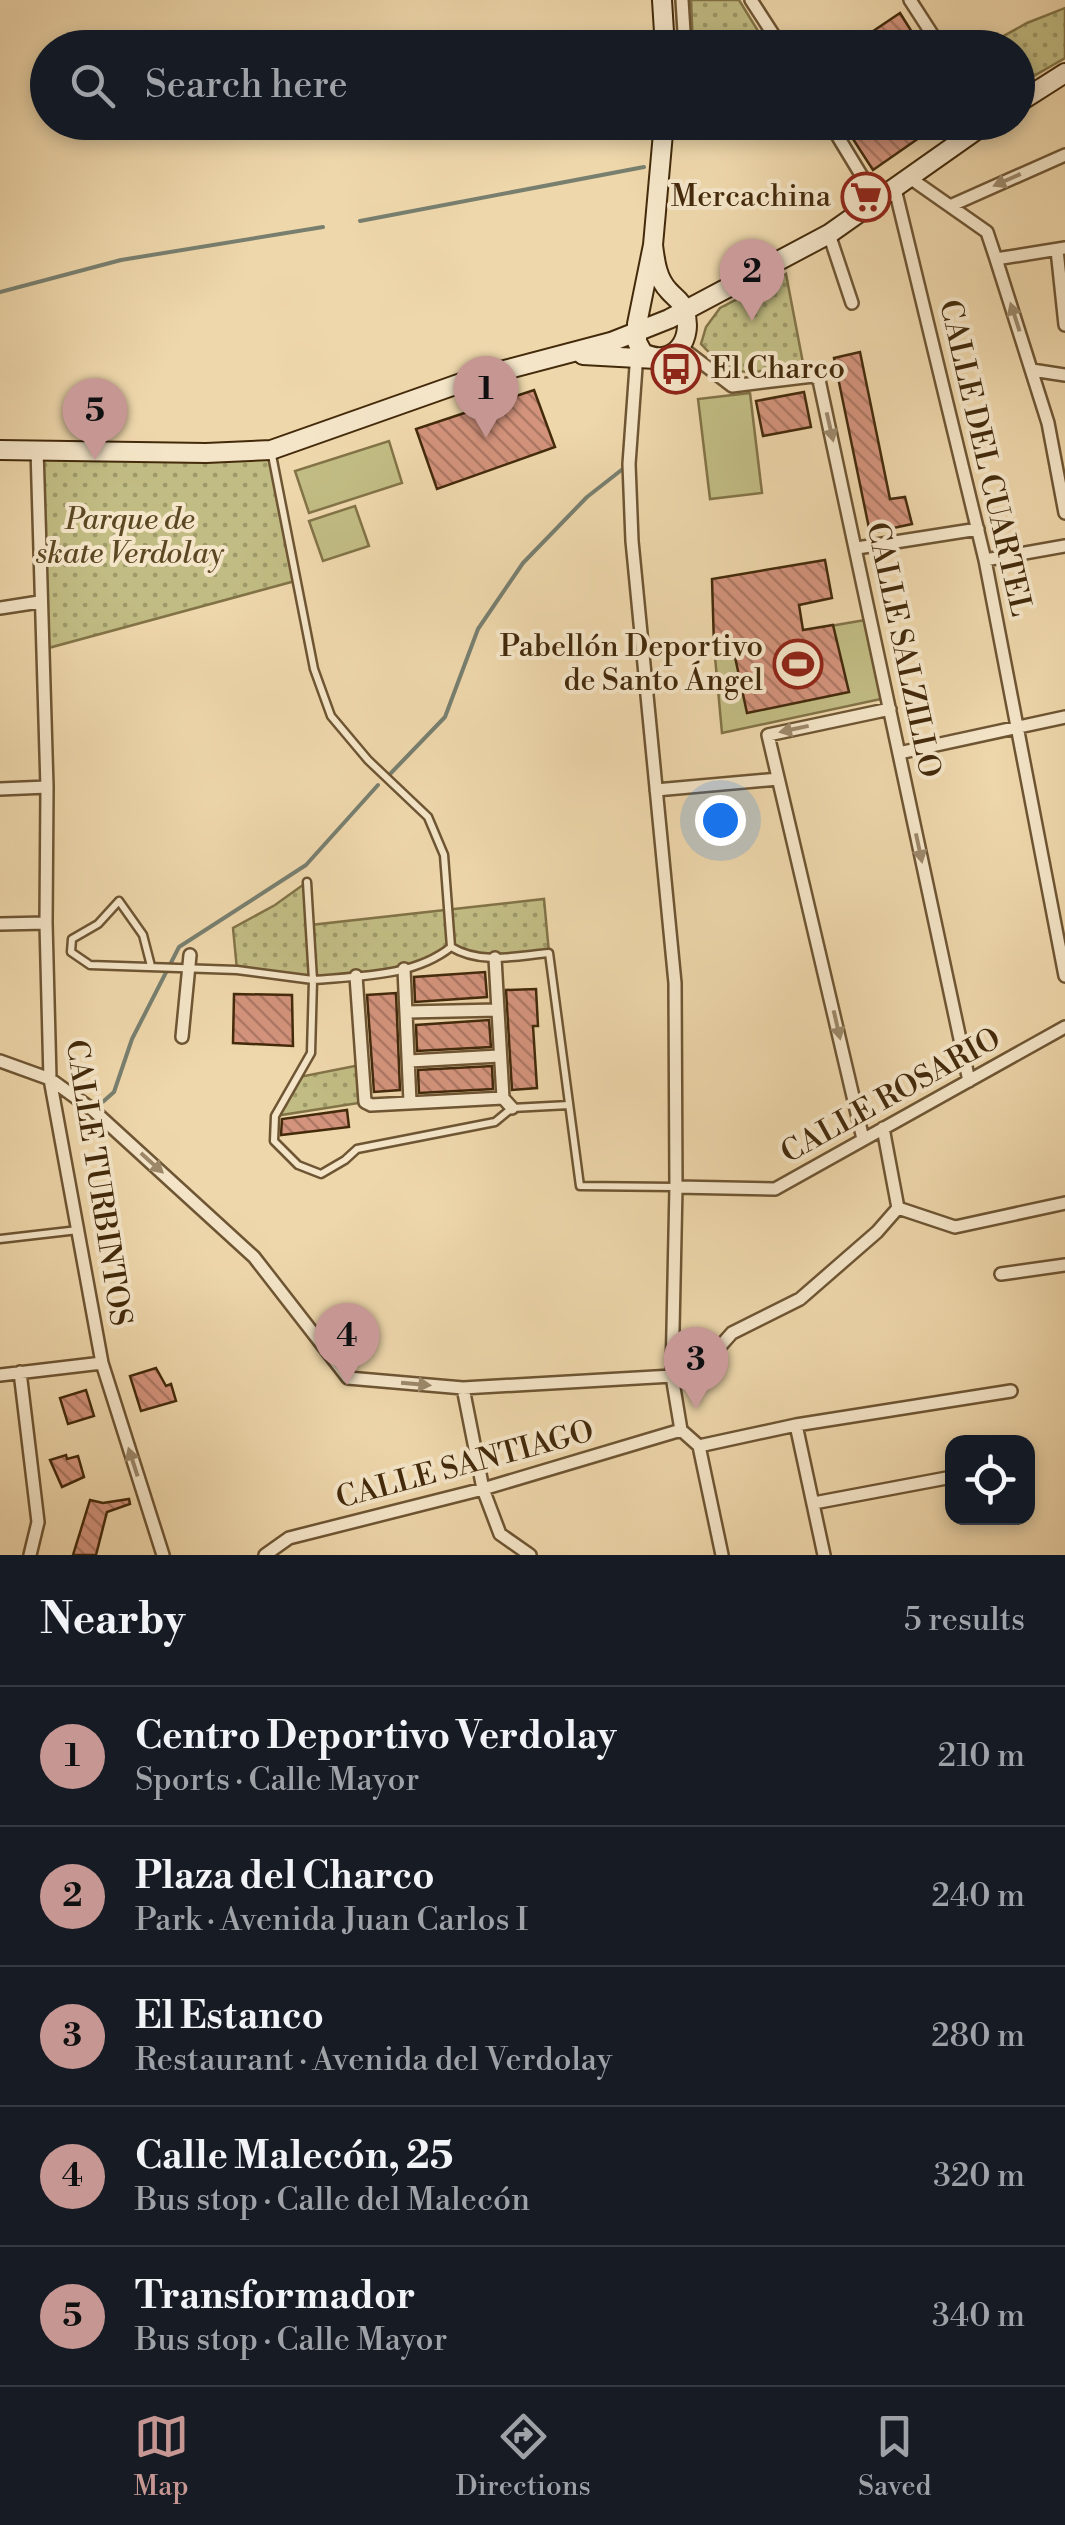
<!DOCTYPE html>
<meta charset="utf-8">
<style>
body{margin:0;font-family:"Libre Bodoni",serif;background:#242831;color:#f1f3f6}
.controls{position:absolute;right:30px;bottom:30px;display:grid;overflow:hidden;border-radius:20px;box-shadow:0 5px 15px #0003}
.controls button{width:90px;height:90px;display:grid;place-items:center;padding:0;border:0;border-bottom:2px solid #363941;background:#171b24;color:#f1f3f6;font:50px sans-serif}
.you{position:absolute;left:720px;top:820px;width:35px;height:35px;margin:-25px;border:8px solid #fff;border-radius:50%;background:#1a73e8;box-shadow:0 0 0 15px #1a73e833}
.badge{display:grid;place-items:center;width:65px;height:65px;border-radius:50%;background:#c59692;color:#111;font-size:32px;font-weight:700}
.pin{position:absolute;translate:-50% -82px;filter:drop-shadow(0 2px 5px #0008)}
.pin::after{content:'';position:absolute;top:52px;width:35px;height:30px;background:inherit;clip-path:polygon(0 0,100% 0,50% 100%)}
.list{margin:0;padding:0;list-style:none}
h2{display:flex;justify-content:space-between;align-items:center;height:130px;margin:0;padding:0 40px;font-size:42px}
h2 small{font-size:32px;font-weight:400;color:#9ea1a6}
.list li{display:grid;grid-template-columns:65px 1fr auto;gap:30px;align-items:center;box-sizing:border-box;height:140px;padding:0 40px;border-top:2px solid #363941}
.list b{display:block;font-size:38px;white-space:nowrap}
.list p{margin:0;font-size:32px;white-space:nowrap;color:#9ea1a6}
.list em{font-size:32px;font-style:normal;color:#9ea1a6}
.icon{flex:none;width:55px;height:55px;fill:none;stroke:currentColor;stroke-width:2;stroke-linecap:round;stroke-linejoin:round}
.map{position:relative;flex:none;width:1065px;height:1555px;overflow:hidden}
.search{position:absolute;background:#171b24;box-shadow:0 5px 15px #0003;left:30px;right:30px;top:30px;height:110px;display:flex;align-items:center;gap:25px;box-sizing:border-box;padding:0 35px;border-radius:55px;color:#9ea1a6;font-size:38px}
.sheet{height:830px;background:#171b24}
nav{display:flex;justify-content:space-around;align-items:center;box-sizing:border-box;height:140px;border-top:2px solid #363941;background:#171b24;font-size:28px;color:#9ea1a6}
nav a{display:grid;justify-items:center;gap:5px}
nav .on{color:#c59692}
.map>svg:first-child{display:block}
</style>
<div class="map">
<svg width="1065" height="1555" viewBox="0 0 1065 1555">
<defs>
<pattern id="park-dots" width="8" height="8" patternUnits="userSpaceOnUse" patternTransform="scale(2.5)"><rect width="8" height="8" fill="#c1bc83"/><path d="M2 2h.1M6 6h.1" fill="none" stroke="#9e9969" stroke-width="1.8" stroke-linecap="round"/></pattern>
<pattern id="building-back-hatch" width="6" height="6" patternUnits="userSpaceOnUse" patternTransform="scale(2.5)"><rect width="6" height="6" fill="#d3937c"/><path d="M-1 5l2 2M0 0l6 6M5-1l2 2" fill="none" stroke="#ad7864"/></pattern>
</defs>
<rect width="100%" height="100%" fill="#eed7ab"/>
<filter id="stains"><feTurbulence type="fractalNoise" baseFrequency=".002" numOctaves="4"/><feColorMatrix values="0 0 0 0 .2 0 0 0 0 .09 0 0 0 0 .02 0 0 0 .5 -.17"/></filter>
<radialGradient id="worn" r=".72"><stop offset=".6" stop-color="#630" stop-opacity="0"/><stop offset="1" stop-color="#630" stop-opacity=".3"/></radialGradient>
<path fill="#c1bc83" stroke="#827347" stroke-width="2.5" d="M750 393 762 493 710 499 698 399Z
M389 441 402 483 309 513 295 471Z
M355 506 369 546 323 561 309 521Z
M871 619 884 683 881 699 722 733 714 646Z"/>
<path fill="url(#park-dots)" stroke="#827347" stroke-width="2.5" d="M691 0H739L768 47H693Z
M1065 8V58L1018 85V48L984 47 1027 23Z
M786 274 803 363C754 371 738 385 701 344L706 327 720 308Z
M37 449 271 450 295 581 41 650Z
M307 882 310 925 544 899 549 953 495 958 451 948 404 969 313 980 237 970 233 928 275 905Z
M360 1065 365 1102 275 1116 299 1077Z"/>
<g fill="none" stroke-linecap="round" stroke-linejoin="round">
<path stroke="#787f6f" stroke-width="4" d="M360 221 644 167
M0 292 121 260 323 227
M391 773 445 717 478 629 523 563 587 497 624 468
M97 1107 114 1092 132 1039 179 947 306 865 378 785"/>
</g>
<path fill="url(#building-back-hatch)" stroke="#432a0b" stroke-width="2.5" d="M900 13 922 48H848Z
M842 122H942L873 170Z
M860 352 890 499 905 497 912 524 870 533 834 358Z
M534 390 555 447 437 489 416 429Z
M804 392 811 427 763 436 756 401Z
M825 560 832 598 799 605 803 630 833 625 849 692 747 713 732 643 714 646 712 579Z
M485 972 487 997 415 1002 414 977Z
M536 989 538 1026H533L537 1088 512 1090 506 990Z
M396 993 400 1090 374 1092 367 995Z
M234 994 292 995 293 1046 233 1043Z
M489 1020 491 1047 417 1051 416 1025Z
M492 1066 493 1089 419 1093 418 1070Z
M347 1110 349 1127 281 1135 282 1119Z
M156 1368 166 1386 171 1384 176 1401 141 1411 130 1376Z
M86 1390 94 1416 68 1424 60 1398Z
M66 1455 67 1459 78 1456 84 1477 62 1487 50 1460Z
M129 1499 130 1504 107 1512 96 1555H73L90 1500 103 1503Z"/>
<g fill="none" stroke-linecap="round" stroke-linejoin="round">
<g stroke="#6e5533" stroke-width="11">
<path id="lane" d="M271 450 314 669 331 716 368 760 428 817 444 855 451 947C481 965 516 956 549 953L580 1186 674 1187
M451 947C414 977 358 976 313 980L311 1053 275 1116 274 1141 298 1165 321 1174 345 1160 357 1149 495 1122 512 1108 569 1105
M151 966 143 935 119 901 98 924 72 939 71 952 90 965 237 970 313 980 307 882
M0 1239 78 1230"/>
</g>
<g stroke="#6e5533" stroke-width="16">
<path id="street" d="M682 0 685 48
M751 0 782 48
M910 0 941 48
M829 122 877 201
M910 178 987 232 996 259 1065 248
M895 189 985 560 1065 976
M950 206 1065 155
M829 234 852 303
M1057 250 1065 325
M996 259 1048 423 1065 513
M681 347 732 386 813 376 819 380 969 1081
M637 353 629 464 632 541 675 983 676 1187 672 1376 681 1430 699 1446 722 1555
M1032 370 1065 375
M37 449 47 787 46 923 50 1079 102 1363 163 1555
M857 548 978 529
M985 560 1065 546
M0 608 39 602
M899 753 1065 717
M0 789 47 787
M656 790 778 779
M0 924 46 923
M495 958 503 1098
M404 969 410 1102
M356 976 365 1102 371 1105 503 1098 512 1108
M407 1012 498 1010
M182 1037 190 955
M0 1061 50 1079 93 1110 254 1257 348 1378 463 1388 672 1376
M410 1061 499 1056
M883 1128 898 1208
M863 1139 768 735 890 709
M676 1187 775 1189 1065 1027
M898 1208 955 1227 1065 1203
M1001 1274 1065 1265
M673 1363 707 1361 732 1333 800 1299 877 1232 898 1208
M20 1372 38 1522 30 1555
M0 1375 102 1363
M463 1388 483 1489 500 1534 530 1555
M796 1425 824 1555
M699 1446 796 1425 1011 1391
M814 1503 952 1477
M265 1555 289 1538 483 1489 681 1430"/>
</g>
<g stroke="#432a0b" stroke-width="22">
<path id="secondary" d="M662 0 665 48
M1018 103 1065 73
M653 245C655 261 657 279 669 291 675 298 681 300 684 309 695 339 674 368 643 353L637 342V324L653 245 664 122
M583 355 656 359
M0 450 206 453 271 450 478 377 611 342 669 319 829 234 988 122"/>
</g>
<use href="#lane" stroke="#f4e5c8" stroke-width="6"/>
<use href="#street" stroke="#f4e5c8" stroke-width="11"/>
<use href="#secondary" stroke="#f4e5c8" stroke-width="18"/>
</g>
<defs><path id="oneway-solid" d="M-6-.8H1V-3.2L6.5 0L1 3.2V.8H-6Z" transform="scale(2.5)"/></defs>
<g fill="#9c886a">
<use href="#oneway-solid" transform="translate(1007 180) rotate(156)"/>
<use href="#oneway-solid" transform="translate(1015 317) rotate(-108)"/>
<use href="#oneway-solid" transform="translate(830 427) rotate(77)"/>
<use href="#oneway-solid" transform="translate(794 729) rotate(168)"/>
<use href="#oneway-solid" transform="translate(919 848) rotate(78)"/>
<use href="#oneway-solid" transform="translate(837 1025) rotate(77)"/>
<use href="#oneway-solid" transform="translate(152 1163) rotate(42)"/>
<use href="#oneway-solid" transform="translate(416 1384) rotate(5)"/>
<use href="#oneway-solid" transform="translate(133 1462) rotate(-108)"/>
</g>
<defs>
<g id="supermarket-ring" transform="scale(2.5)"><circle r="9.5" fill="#f4e5c8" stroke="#8f2418" stroke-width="1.5"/><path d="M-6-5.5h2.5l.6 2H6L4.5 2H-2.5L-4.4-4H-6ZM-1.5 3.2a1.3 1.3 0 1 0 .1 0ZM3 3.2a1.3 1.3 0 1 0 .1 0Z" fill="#8f2418"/></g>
<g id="bus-ring" transform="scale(2.5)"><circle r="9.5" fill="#f4e5c8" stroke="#8f2418" stroke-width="1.5"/><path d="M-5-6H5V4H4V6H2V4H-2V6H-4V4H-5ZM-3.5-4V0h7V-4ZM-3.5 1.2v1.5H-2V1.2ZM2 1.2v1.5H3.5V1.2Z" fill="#8f2418"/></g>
<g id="stadium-ring" transform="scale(2.5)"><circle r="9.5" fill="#f4e5c8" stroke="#8f2418" stroke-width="1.5"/><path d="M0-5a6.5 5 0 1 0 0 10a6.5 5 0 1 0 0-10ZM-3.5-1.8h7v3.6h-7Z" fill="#8f2418"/></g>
</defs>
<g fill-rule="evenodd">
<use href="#supermarket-ring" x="866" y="197"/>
<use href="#bus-ring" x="676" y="369"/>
<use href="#stadium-ring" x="798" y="664"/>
</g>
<g text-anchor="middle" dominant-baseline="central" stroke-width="8" stroke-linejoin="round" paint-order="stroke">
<g font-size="30" fill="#432a0b" stroke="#f4e5c8" text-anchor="end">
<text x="831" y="197">Mercachina</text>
<text x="711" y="369" text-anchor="start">El Charco</text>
<text x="763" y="647">Pabellón Deportivo<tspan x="763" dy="34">de Santo Ángel</tspan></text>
</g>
<g font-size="30" fill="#432a0b" stroke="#f4e5c8">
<text transform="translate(985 458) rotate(77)">CALLE DEL CUARTEL</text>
<text transform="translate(903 650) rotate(78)">CALLE SALZILLO</text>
<text transform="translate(891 1096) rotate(-29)">CALLE ROSARIO</text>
<text transform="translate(98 1183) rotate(81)">CALLE TURBINTOS</text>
<text transform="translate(465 1465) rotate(-15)">CALLE SANTIAGO</text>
</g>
<g font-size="30" font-style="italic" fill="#5c4723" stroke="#f4e5c8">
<text x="130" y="520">Parque de<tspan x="130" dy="34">skate Verdolay</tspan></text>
</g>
</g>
<rect width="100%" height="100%" filter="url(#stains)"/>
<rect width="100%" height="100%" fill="url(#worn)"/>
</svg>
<div class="controls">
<button><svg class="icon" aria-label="locate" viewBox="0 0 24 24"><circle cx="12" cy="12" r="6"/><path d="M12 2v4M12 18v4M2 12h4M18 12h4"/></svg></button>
</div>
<div class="you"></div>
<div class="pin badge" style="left:486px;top:438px">1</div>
<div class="pin badge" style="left:752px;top:321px">2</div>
<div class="pin badge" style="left:696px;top:1409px">3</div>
<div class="pin badge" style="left:347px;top:1385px">4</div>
<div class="pin badge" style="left:95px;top:460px">5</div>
<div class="search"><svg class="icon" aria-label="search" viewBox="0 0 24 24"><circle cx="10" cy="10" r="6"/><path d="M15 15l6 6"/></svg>Search here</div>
</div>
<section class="sheet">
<h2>Nearby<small>5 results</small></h2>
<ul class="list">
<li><span class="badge">1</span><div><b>Centro Deportivo Verdolay</b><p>Sports · Calle Mayor</p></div><em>210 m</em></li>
<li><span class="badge">2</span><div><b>Plaza del Charco</b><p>Park · Avenida Juan Carlos I</p></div><em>240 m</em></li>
<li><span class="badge">3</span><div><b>El Estanco</b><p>Restaurant · Avenida del Verdolay</p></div><em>280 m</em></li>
<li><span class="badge">4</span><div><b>Calle Malecón, 25</b><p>Bus stop · Calle del Malecón</p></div><em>320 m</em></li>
<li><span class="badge">5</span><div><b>Transformador</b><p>Bus stop · Calle Mayor</p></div><em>340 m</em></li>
</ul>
</section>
<nav>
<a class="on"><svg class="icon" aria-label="map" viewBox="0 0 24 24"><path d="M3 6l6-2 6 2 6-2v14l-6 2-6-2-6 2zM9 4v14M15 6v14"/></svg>Map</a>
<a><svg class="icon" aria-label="directions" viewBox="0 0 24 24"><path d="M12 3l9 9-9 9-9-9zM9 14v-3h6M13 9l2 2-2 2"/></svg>Directions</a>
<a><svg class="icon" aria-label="saved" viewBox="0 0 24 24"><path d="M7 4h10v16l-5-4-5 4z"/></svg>Saved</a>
</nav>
